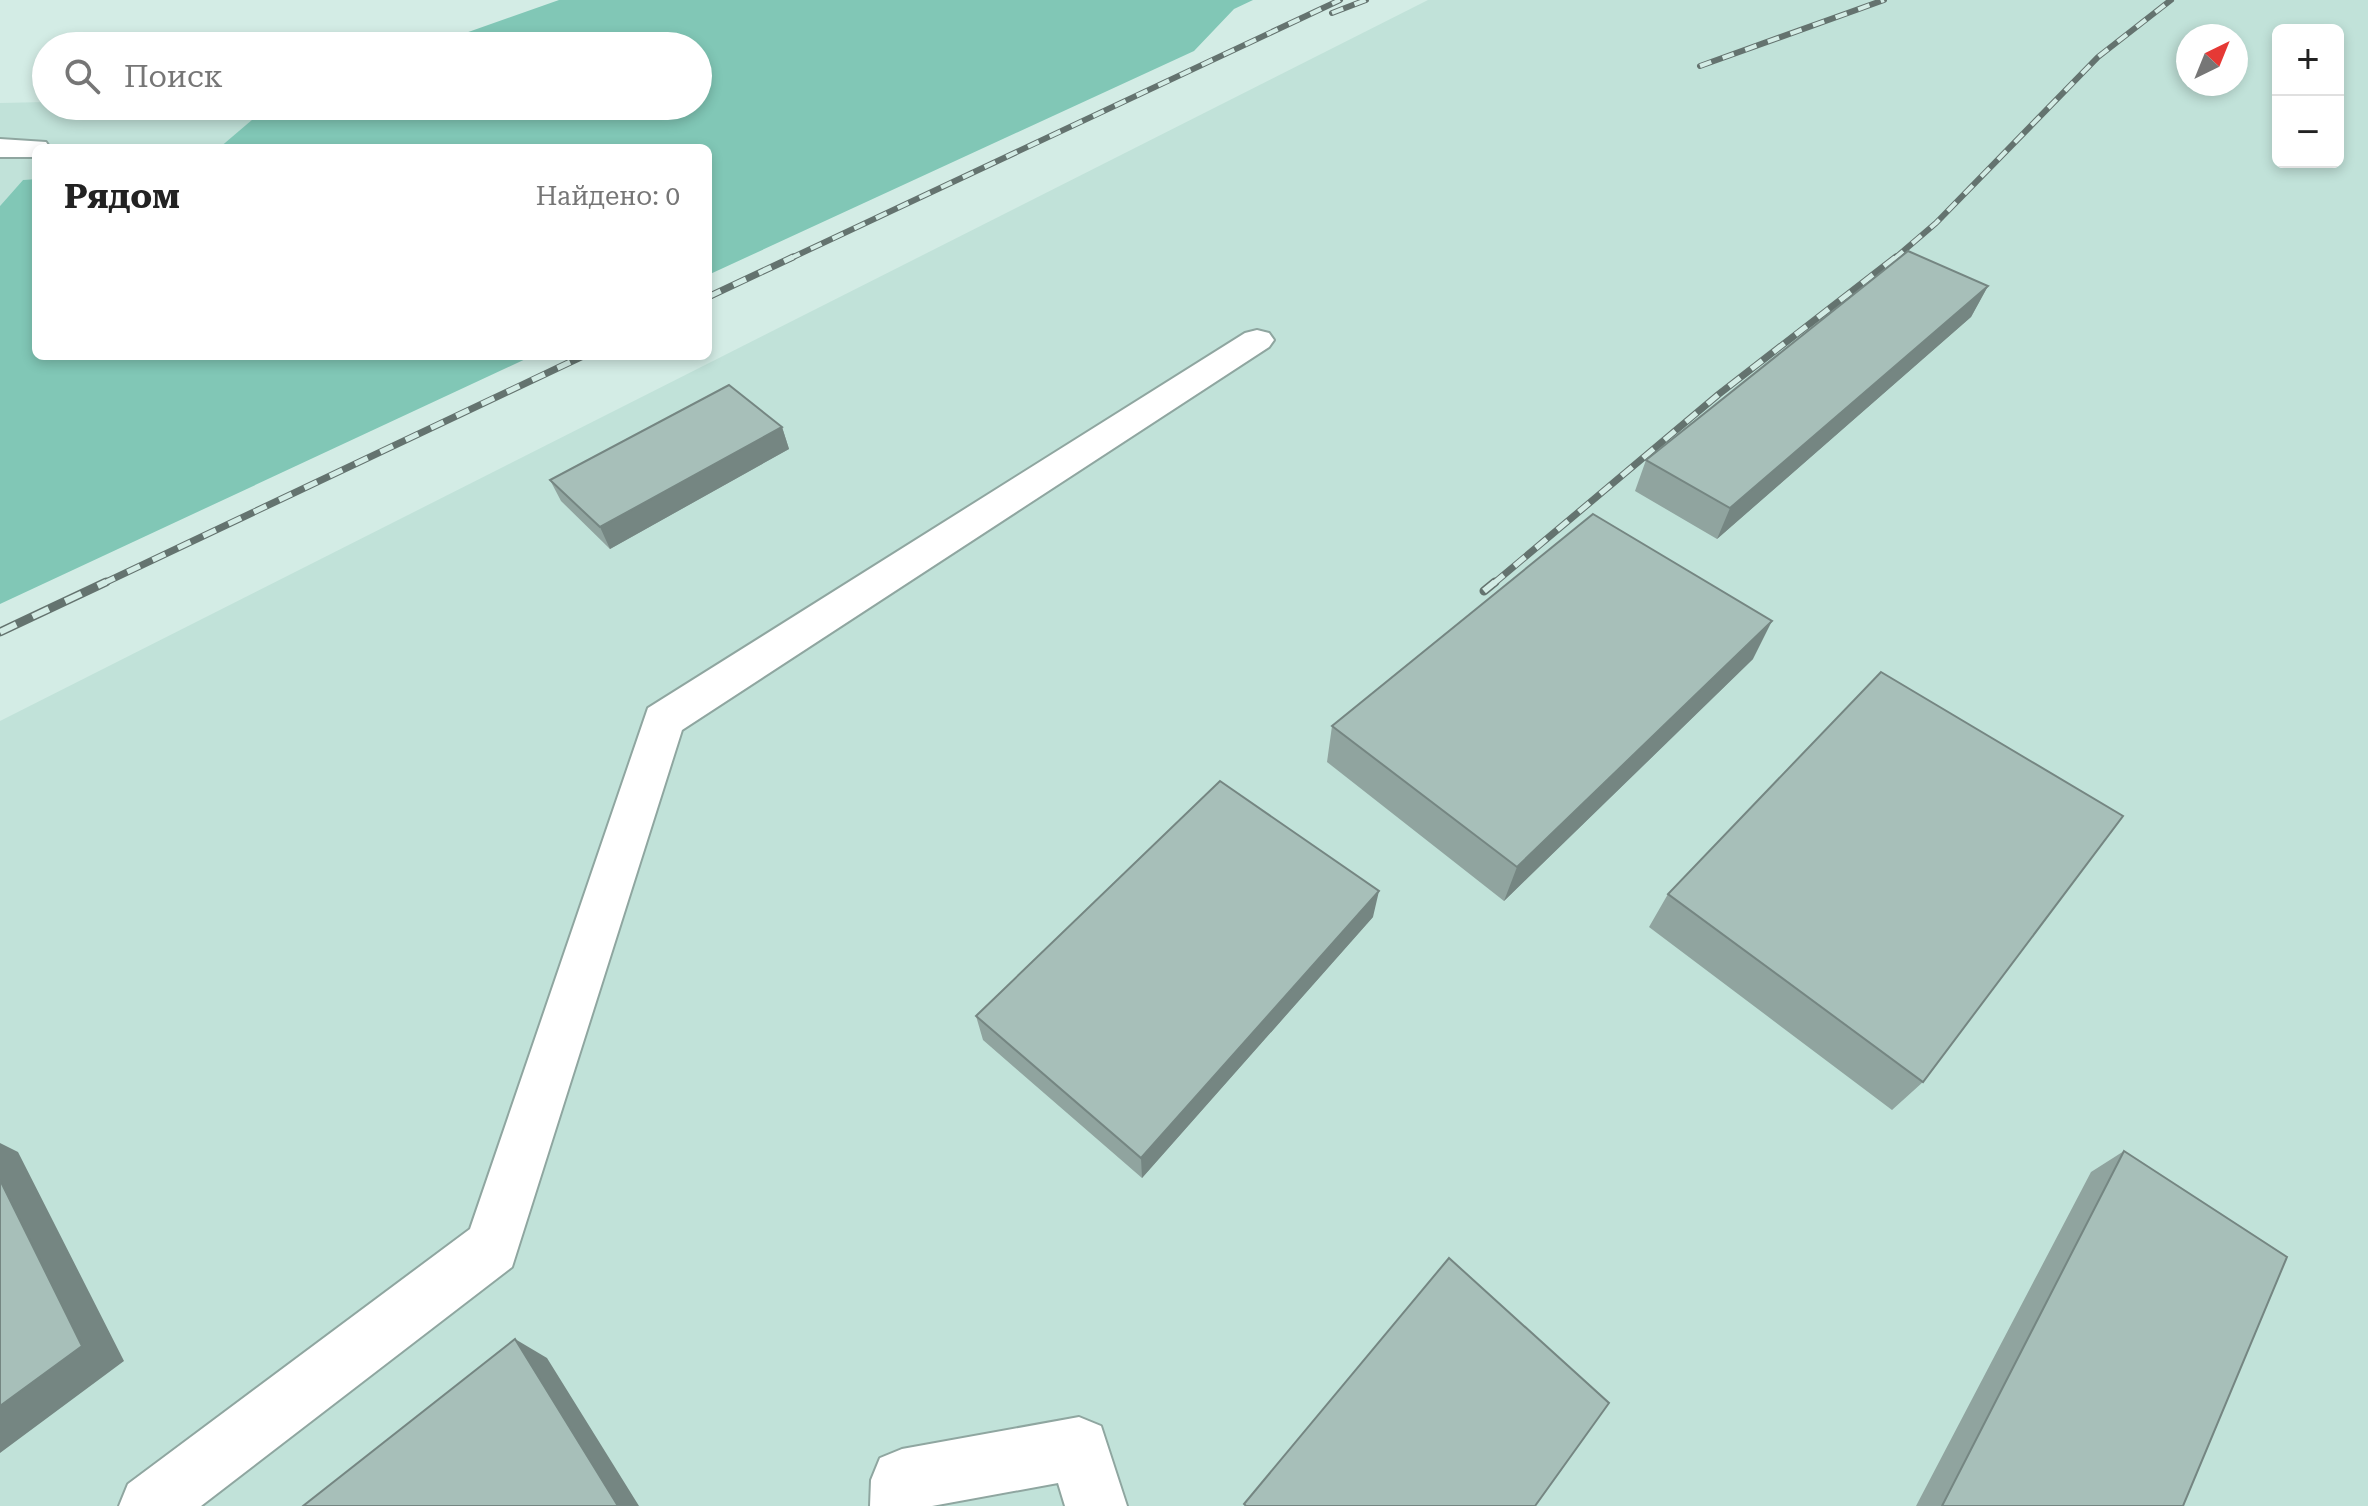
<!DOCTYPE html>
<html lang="ru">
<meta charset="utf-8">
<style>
body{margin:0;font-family:"Roboto Serif",serif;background:#f2f2f2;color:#222}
.controls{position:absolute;right:24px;top:24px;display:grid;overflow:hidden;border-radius:12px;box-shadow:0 4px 12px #0003}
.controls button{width:72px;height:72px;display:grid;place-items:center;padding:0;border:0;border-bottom:2px solid #e0e0e0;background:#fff;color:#222;font:40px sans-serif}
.compass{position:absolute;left:2176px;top:24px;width:72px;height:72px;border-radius:50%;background:#fff;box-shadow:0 4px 12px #0003;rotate:43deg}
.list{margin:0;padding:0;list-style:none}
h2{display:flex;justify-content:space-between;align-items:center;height:104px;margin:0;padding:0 32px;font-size:34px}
h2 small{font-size:26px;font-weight:400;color:#767676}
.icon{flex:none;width:44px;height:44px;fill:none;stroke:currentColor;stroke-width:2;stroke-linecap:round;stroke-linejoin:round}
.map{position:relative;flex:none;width:2368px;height:1506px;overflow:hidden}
.search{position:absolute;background:#fff;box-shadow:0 4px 12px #0003;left:32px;top:32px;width:680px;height:88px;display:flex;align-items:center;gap:20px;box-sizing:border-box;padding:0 28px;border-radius:44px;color:#767676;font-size:30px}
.panel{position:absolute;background:#fff;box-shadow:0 4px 12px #0003;left:32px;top:144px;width:680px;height:216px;border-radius:12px}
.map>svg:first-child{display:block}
</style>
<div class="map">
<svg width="2368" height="1506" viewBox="0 0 2368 1506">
<rect width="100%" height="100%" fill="#d3ece5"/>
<path fill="#c1e2d9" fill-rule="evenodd" d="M1428 0H2368V1506H0V721ZM2278 30H2338V162H2278ZM2188 36H2236V84H2188Z
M46 102V106L267 108 219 148H36V179L23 180 0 206V103Z"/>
<path fill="#81c7b6" d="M559 0H1253L1234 9 1194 51 708 275V148H219L266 108 231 106H698V46H327L457 36Z
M36 179V356H532L0 604V206L23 180Z"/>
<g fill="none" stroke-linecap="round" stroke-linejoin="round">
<g stroke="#8fa6a0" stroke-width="4">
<path id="minor" d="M0 139 46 142 50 148H36V157H0Z
M1257 330 1269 333 1274 340 1269 347 682 730 512 1267 201 1506H119L128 1484 470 1229 648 708 1245 333Z
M1079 1417 1101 1426 1127 1506H1065L1058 1483 932 1506H870L871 1480 880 1458 902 1449Z"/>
</g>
<use href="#minor" fill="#fff" fill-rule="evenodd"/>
<g stroke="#64736f" stroke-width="6">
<path id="rail-far2" d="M1332 13 1366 0
M1700 66 1884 0
M789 259 1340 0
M1894 259 1936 223 2098 57 2171 0"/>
</g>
<g stroke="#64736f" stroke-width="7">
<path id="rail-far1" d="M708 297 793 257
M102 584 583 356
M1493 584 1719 394 1896 257"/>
</g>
<g stroke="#64736f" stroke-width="9">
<path id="rail" d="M1484 591 1495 582
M0 632 106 582"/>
</g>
<use href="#rail-far2" stroke="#d3ece5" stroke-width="4" stroke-dasharray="12" stroke-linecap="butt"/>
<use href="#rail-far1" stroke="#d3ece5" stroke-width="5" stroke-dasharray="14" stroke-linecap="butt"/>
<use href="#rail" stroke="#d3ece5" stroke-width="6" stroke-dasharray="18" stroke-linecap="butt"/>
</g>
<path fill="#90a49f" d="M1988 286 1971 317 1717 539 1635 491 1646 460Z
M782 427 789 449 610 549 561 501 550 480Z
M1753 659 1504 901 1327 762 1332 726Z
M1668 894 1923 1082 1892 1110 1649 927Z
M1373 917 1142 1178 983 1040 976 1016Z
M2124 1151 2183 1506H1916L2091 1172Z"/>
<path fill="#758682" d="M1988 286 1971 317 1717 539 1730 508Z
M782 427 789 449 610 549 600 527Z
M1772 621 1753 659 1504 901 1517 867Z
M1379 891 1373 917 1142 1178 1141 1158Z
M0 1143 18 1152 124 1361 0 1453Z
M515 1339 547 1358 639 1506H618Z"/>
<path fill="#a7bfb9" stroke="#758682" stroke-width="2" d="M1908 251 1988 286 1730 508 1646 460Z
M729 385 782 427 600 527 550 480Z
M1593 514 1772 621 1517 867 1332 726Z
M1881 672 2123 816 1923 1082 1668 894Z
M1220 781 1379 891 1141 1158 976 1016Z
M2124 1151 2287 1257 2183 1506H1942Z
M0 1180 82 1346 0 1406Z
M1449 1258 1609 1403 1535 1506H1246L1244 1504Z
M515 1339 618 1506H303Z"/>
</svg>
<div class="controls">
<button>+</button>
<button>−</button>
</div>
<svg class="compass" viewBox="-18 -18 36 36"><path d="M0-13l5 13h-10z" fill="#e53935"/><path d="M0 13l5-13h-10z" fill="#767676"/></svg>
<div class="search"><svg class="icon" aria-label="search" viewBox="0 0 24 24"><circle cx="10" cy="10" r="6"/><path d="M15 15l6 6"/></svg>Поиск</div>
<section class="panel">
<h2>Рядом<small>Найдено: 0</small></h2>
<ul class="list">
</ul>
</section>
</div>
